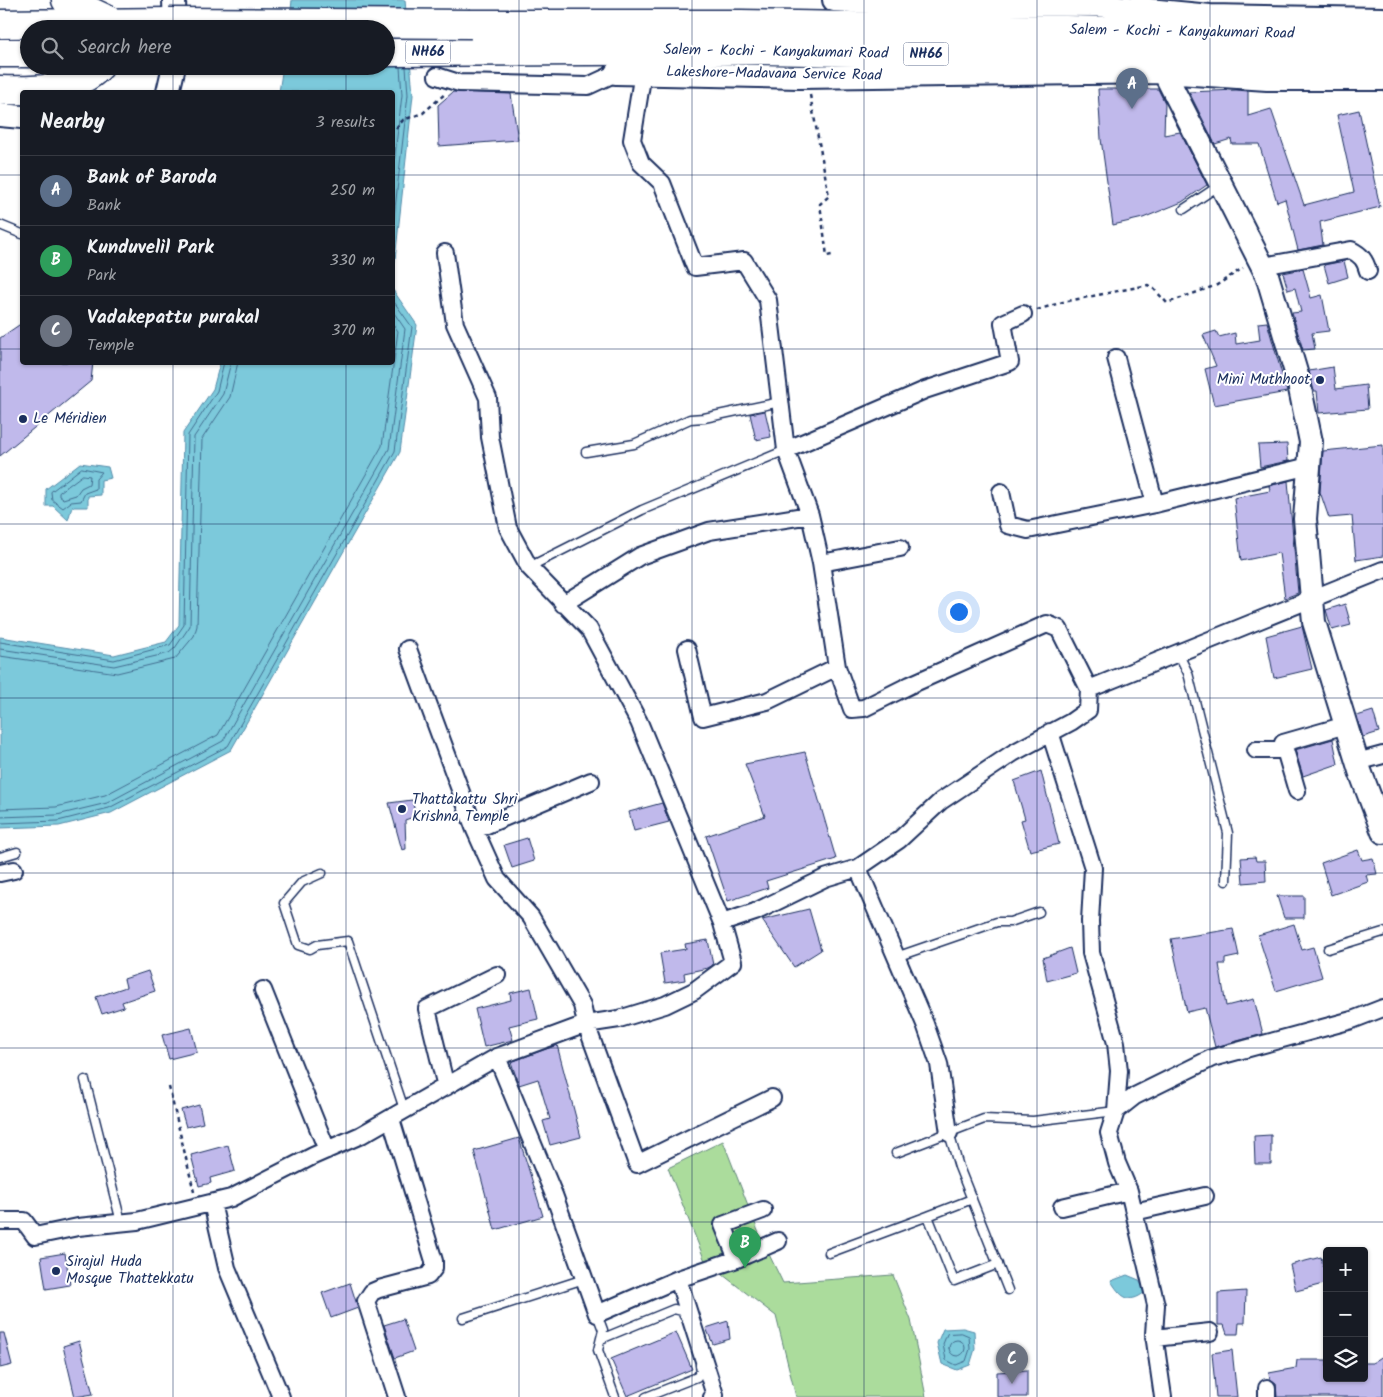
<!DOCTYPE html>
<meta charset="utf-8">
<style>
body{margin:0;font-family:Kalam,sans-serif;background:#20242c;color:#f1f3f6}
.controls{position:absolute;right:15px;bottom:15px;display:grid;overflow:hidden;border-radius:5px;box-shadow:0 1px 4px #0004}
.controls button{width:45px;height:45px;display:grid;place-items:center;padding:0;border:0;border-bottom:1px solid #363941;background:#171b24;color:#f1f3f6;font:25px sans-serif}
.you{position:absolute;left:958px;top:611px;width:18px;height:18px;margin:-12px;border:4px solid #fff;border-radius:50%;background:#1a73e8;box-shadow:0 0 0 8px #1a73e833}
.badge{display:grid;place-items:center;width:32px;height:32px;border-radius:50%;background:#ea580c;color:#fff;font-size:16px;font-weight:700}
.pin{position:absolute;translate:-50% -41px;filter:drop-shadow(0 1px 2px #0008)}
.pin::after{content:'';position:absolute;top:26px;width:18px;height:15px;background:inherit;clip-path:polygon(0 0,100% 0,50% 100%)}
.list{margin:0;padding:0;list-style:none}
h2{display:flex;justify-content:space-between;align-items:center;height:65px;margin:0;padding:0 20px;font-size:21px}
h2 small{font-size:16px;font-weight:400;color:#9ea1a6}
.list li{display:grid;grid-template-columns:32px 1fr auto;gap:15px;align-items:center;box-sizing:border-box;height:70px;padding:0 20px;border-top:1px solid #363941}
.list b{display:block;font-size:19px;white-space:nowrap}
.list p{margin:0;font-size:16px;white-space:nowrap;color:#9ea1a6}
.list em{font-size:16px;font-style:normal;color:#9ea1a6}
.icon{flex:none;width:28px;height:28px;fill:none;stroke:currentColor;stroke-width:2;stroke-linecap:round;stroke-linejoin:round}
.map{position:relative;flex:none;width:1383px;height:1397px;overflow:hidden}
.search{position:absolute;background:#171b24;box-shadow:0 1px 4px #0004;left:20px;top:20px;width:375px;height:55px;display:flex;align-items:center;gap:12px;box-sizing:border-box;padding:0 18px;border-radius:28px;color:#9ea1a6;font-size:19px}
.panel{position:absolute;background:#171b24;box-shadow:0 1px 4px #0004;left:20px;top:90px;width:375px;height:275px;border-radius:5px}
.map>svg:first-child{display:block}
</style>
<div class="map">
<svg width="1383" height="1397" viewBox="0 0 1383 1397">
<rect width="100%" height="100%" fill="#fff"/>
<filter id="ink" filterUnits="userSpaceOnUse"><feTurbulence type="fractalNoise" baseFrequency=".02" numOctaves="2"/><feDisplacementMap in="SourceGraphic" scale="10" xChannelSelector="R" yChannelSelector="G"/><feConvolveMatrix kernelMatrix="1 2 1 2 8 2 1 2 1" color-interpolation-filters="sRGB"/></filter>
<g filter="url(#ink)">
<path fill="#abdc9c" stroke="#63867d" d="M723 1141 760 1236 783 1283 893 1275 911 1320 926 1397H796L776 1316 705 1261 668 1168Z"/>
<path fill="#7cc9db" stroke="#558ba9" d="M292 0H405L413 95 393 278 392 92H279L283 66H386V29H289Z
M393 290 417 325 400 452 231 750 111 813 59 826 0 828V637L114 655 166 642 179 625 183 433 213 389 220 363 392 362Z
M80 463 108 467 111 478 101 480V495L88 496V507H72L68 520 53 506H46V489Z
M1127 1275 1139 1280 1145 1292C1128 1306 1120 1295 1111 1281Z
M963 1328 974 1331 975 1349 970 1365 957 1370 942 1364 937 1343 943 1329Z"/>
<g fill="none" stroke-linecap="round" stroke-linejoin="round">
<path stroke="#426d90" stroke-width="1" d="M392 179 402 95 400 67
M392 234 408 95 406 67
M82 468 102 472 96 479V489L85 493 81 501 71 502 63 508 52 500 51 492Z
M83 475 90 476 89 484 81 488 76 495 63 499 59 496V493Z
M0 642 114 660 170 645 184 625 188 435 217 391 224 362
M0 649 114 666 169 653 175 648 190 626 194 437 223 394 231 362
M0 656 117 673 175 659 194 636 197 626 202 439 230 397 238 362
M0 809 56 807 105 795 218 735 382 446 398 331 392 323
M0 817 57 815 107 803 223 741 389 449 405 329 392 310
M0 823 58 821 109 808 228 746 395 451 412 327 392 299
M962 1333 969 1336 970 1349 966 1361 956 1365 946 1360 943 1344 947 1334Z
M949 1348a8 8 0 1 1 16 0a8 8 0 1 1-16 0Z"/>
</g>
<path fill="#c0b9eb" stroke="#1b2f5e" d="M1098 89H1158L1165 103 1164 135 1180 132 1207 185 1182 202 1143 218 1113 225 1101 139Z
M1236 90 1248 91V116L1271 109 1304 205 1354 192 1337 115 1359 110 1380 207 1320 222 1323 245 1298 250 1285 199 1277 202 1259 144H1232L1231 139 1215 144 1189 92Z
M453 92 511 94 518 140 439 146 438 105Z
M1344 261 1348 277 1329 283 1324 265Z
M1303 269 1311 298 1322 295 1329 331 1312 333 1315 349 1303 350 1292 313 1301 312 1295 288 1288 290 1283 273Z
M1267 322 1287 392 1214 405 1205 369 1216 366 1203 335 1216 331 1219 337 1235 333 1236 344 1260 340 1258 323Z
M22 323V362H93L91 381 0 456V338Z
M1333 367 1336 389 1366 385 1368 409 1319 413 1317 391H1314L1309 371Z
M765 411 771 437 756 440 750 414Z
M1287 444 1288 461 1260 467 1258 445Z
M1383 445V556L1356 560 1352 516 1329 518 1320 492 1323 451Z
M1288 481 1298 593 1285 598 1279 553 1241 561 1234 498 1270 491 1269 486Z
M1345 604 1351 625 1332 630 1326 610Z
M1302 626 1312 669 1274 678 1266 636Z
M1373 711 1379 732 1363 737 1357 716Z
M1333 739 1338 764 1303 776 1295 750Z
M805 752 836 859 766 881 768 888 728 901 706 836 765 816 745 764Z
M1041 771 1059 844 1030 851 1021 820 1025 819 1014 781Z
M412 800 416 816 405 820 406 849 402 850 389 803Z
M662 803 669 822 634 831 629 812Z
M527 838 534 861 512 868 504 845Z
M1358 850 1362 860 1373 858 1377 874 1366 875 1368 882 1331 895 1321 863Z
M1255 857 1256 861H1265L1266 881 1243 883 1241 858Z
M1277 896H1304V918H1284Z
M809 909 821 950 794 967 762 920Z
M1294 924 1302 950 1313 947 1322 977 1276 991 1258 935Z
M1233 929 1239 956 1225 959V964H1219L1226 1006 1254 999 1263 1034 1215 1047 1205 1008 1187 1012 1171 939Z
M708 940 713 965 708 968 684 973 685 980 665 983 660 953 686 949 685 944Z
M1070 948 1076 973 1047 981 1043 958Z
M148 971 155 991 122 1002 124 1007 102 1014 96 997 126 987 124 979Z
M531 988 538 1019 509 1026 513 1040 484 1047 475 1009 511 1000 510 993Z
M191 1028 197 1052 169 1059 162 1035Z
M557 1045 581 1137 550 1145 543 1121 550 1119 538 1079 519 1085 511 1062Z
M199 1105 203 1123 186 1127 181 1110Z
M1271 1135V1164H1255L1254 1136Z
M519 1138 543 1216 495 1230 474 1151Z
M228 1145 235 1171 210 1178 211 1183 199 1186 191 1155Z
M65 1253 70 1285 46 1289 41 1257Z
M1321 1257 1327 1283 1296 1291 1290 1265Z
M350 1283 358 1308 331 1318 322 1293Z
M1246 1291 1245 1323H1239L1238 1334H1227L1224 1325H1218V1293Z
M403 1319 414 1351 395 1358 384 1325Z
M728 1321 730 1339 713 1344 706 1328Z
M676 1332 692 1369 627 1396 611 1359Z
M0 1333H4L12 1365 0 1368Z
M79 1341 93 1394 75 1397 63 1346Z
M1232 1350 1237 1397H1216L1212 1353Z
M1383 1356V1397H1277L1276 1383 1270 1379 1269 1373 1296 1368 1297 1360H1327V1378H1364V1363H1372Z
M1027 1370V1397H997V1372Z"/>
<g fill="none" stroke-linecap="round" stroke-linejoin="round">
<g stroke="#1b2f5e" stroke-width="11">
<path id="lane" d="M1184 209 1220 185
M0 225 22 234
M586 452 634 444 690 419 704 418 780 402
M529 567 642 510 786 450
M1178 653 1188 673 1228 833 1226 881
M0 857 17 852
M322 873 302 882 284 903 298 945 310 949 317 945 348 941 405 1112
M1328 949 1383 932
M896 957 997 922H1010L1039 912
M85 1080 121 1222
M949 1133 959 1167 1008 1290
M896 1153 984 1119 1033 1121 1116 1111
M928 1216 972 1199
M829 1253 928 1216 954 1281 998 1264
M597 1314 603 1330 598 1350 615 1397
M463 1318 584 1279
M601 1339 674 1309 682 1311 684 1316
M646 1397 697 1377 701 1371 700 1365"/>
</g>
<g stroke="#1b2f5e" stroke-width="20">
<path id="street" d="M643 72 632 140 641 163 662 183 695 267 744 261 768 300 786 450 810 515 821 563 837 667 852 709 864 708 910 685 1047 624 1059 629 1089 689 1383 570
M437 76 459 83 588 86 616 73
M445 253 455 324 488 398 490 437 508 528 529 567 589 629 639 722 722 923
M1263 266 1351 250C1361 255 1365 260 1368 271
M1116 358 1155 504
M786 450 925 390 1010 362 1003 323 1023 314
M1001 492 1008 525 1028 530 1155 504 1309 466
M821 563 900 548
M563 604 640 556 709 531 810 515
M408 649 475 830 497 879 531 917 582 1005 586 1024 637 1164 772 1098
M687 649 703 717 767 701 837 667
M1050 732 1093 868 1090 921 1091 953 1116 1043 1119 1071 1116 1111 1109 1133 1117 1163 1129 1191 1156 1305 1154 1334 1163 1397
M1256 750H1284
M1357 762 1383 755
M1297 791 1283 743 1346 725
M475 830 591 781
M858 868 925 1024 939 1064 949 1133
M0 873 14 870
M263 990 327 1150
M497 1057 554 1195 597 1314 678 1279 714 1392 715 1395 712 1397
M446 1087 427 1009 497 975
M1116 1111 1135 1096 1212 1058 1352 1020 1383 1008
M391 1119 434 1261V1268L428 1276 379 1289 372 1292 366 1301 397 1397
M212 1203 227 1268 281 1397
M1062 1207 1129 1191
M1134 1212 1205 1196
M0 1221H24L35 1236 78 1227 137 1221 231 1198 313 1156 361 1135 497 1057 586 1024 619 1019 665 1005 694 991 733 962 722 923 755 912 825 878 858 868 899 840 941 801 1013 753 1071 722 1088 710 1089 689
M737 1259 723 1225 763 1210
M678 1279 737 1259 778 1241
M1154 1338 1210 1332
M1267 1388V1397"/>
</g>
<g stroke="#1b2f5e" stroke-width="26">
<path id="secondary" d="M174 0 175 29
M834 0 905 4 1097 5 1210 16 1383 19
M1164 72 1267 275 1298 379 1311 442 1305 519 1314 622 1360 771 1383 832
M616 73 799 77 1164 72 1267 79H1383
M168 92 174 66
M0 115 22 117"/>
</g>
<g stroke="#1b2f5e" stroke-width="31">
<path id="highway" d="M66 0 108 20
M0 24 169 22
M471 24H741L1234 33 1383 38
M386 52 762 50 1288 61H1383
M0 53H29
M0 90C32 91 77 91 100 66"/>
</g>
<path stroke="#1b2f5e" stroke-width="2.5" stroke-dasharray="4 4" stroke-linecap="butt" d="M810 95 829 196 820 204 827 256 832 255
M396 129 403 120 423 113 446 93
M1037 310 1063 302 1148 285 1154 289 1167 303 1217 285 1243 268
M169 1087 194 1192"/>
<use href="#lane" stroke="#fff" stroke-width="8"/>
<use href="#street" stroke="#fff" stroke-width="16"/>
<use href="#secondary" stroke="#fff" stroke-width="22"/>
<use href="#highway" stroke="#fff" stroke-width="28"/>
<g stroke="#1b2f5e" stroke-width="31" stroke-linecap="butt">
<path id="highway-bridge" d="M169 22 471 24"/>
</g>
<use href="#highway-bridge" stroke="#fff" stroke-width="28"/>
</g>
</g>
<path fill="none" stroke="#1b2f5e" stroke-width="1" stroke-opacity="0.55" d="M173 0V29M346 0V29M519 0V1397M692 0V1397M864 0V1397M1037 0V1397M1210 0V1397M173 66V92M346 66V92M0 175H22M392 175H1383M0 349H22M392 349H1383M173 362V1397M346 362V1397M0 524H1383M0 698H1383M0 873H1383M0 1048H1383M0 1222H1383"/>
<g fill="#1b2f5e" stroke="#fff" stroke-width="2">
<circle cx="1320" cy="380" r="5"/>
<circle cx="23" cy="419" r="5"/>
<circle cx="402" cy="809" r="5"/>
<circle cx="56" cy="1271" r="5"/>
</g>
<g text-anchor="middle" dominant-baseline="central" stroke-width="4" stroke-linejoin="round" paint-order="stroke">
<g fill="#fff" stroke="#5f6d8e" stroke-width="1">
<rect x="405.5" y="40.5" width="45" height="23" rx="4"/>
<rect x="903.5" y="42.5" width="45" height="23" rx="4"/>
</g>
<g font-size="14" font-weight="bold" fill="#1b2f5e">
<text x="428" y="52">NH66</text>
<text x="926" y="54">NH66</text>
</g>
<g font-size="15" fill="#1b2f5e" stroke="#fff">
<text transform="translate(1182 32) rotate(1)">Salem - Kochi - Kanyakumari Road</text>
<text transform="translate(776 52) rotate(1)">Salem - Kochi - Kanyakumari Road</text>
<text transform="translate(774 74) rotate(1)">Lakeshore-Madavana Service Road</text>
</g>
<g font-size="15" fill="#1b2f5e" stroke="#fff" text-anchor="start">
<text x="1310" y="380" text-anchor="end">Mini Muthhoot</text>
<text x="33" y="419">Le Méridien</text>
<text x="412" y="800">Thattakattu Shri<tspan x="412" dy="17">Krishna Temple</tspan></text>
<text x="66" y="1262">Sirajul Huda<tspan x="66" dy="17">Mosque Thattekkatu</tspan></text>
</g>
</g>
</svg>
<div class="controls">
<button>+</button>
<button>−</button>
<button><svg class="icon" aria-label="layers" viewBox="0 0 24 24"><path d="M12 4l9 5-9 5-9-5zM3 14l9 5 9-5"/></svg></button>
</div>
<div class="you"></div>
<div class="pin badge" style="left:1132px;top:109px;background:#5c6f8a">A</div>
<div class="pin badge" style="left:745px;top:1268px;background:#2e9e5b">B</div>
<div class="pin badge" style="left:1012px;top:1384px;background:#6b7280">C</div>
<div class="search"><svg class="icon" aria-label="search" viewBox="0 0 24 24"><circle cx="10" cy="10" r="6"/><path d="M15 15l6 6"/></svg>Search here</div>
<section class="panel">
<h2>Nearby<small>3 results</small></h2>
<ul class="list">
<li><span class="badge" style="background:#5c6f8a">A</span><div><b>Bank of Baroda</b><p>Bank</p></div><em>250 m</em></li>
<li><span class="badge" style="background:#2e9e5b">B</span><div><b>Kunduvelil Park</b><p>Park</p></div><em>330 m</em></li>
<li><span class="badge" style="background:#6b7280">C</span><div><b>Vadakepattu purakal</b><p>Temple</p></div><em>370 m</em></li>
</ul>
</section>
</div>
